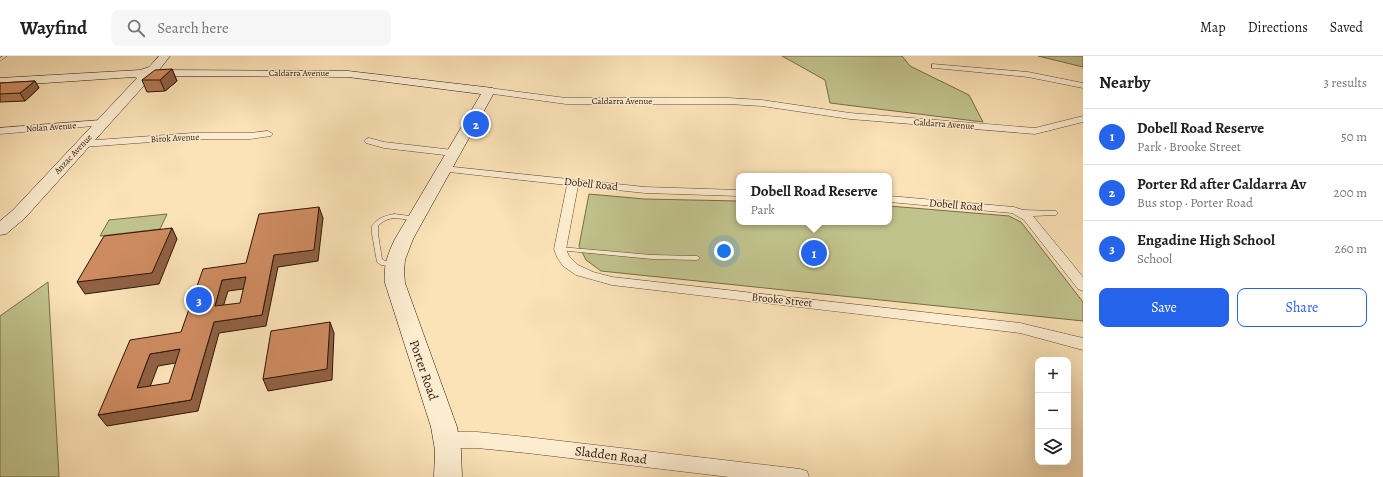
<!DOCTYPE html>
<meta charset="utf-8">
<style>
body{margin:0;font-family:Alegreya,serif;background:#f6f6f6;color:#202124}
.controls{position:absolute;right:12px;bottom:12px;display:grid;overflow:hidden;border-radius:8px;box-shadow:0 4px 16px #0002}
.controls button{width:36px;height:36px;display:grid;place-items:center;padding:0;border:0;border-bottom:1px solid #e0e0e0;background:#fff;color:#202124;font:20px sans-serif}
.you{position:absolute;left:724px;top:195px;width:14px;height:14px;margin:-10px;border:3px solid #fff;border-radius:50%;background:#1a73e8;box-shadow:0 0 0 6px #1a73e833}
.badge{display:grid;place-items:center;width:26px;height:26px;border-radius:50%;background:#2563eb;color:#fff;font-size:13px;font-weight:700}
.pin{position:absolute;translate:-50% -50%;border:2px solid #fff;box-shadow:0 1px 4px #0006}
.popup{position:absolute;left:736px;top:117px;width:156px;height:52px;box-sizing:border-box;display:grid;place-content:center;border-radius:8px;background:#fff;filter:drop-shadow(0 1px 3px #0005);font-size:13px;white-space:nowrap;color:#757577}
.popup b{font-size:15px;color:#202124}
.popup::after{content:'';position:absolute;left:50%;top:100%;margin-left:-8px;border:8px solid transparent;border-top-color:#fff}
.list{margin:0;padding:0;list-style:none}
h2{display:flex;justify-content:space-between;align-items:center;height:52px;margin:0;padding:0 16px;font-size:17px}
h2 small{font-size:13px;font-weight:400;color:#757577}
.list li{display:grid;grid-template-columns:26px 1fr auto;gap:12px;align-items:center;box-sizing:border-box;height:56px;padding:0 16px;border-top:1px solid #e0e0e0}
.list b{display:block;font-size:15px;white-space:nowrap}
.list p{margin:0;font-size:13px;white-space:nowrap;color:#757577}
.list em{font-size:13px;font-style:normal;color:#757577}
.actions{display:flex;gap:8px;padding:12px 16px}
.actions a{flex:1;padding:9px 0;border:1px solid #2563eb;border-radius:8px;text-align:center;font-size:14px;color:#2563eb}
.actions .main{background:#2563eb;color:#fff}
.icon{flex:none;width:22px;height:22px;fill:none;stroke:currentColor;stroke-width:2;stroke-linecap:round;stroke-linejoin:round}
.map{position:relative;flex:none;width:1083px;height:421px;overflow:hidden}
header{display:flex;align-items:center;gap:24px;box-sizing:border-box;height:56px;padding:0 20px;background:#fff;border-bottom:1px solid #e0e0e0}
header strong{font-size:19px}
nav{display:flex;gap:22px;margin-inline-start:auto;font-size:14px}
.search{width:280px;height:36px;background:#f6f6f6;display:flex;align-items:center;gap:10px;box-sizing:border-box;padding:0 14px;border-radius:8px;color:#757577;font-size:15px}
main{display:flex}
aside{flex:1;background:#fff}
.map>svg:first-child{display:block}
</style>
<header>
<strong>Wayfind</strong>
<div class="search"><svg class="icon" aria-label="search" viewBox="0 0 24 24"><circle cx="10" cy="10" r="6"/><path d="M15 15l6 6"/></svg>Search here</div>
<nav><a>Map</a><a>Directions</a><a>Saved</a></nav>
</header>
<main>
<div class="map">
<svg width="1083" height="421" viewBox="0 0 1083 421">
<rect width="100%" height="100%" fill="#fbe2b7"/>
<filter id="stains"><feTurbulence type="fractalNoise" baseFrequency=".005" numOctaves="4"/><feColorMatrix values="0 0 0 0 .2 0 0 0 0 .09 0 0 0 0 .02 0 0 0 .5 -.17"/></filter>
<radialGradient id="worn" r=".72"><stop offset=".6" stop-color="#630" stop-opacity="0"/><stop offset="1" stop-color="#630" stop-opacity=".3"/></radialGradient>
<path fill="#c1c38d" stroke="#766c4a" d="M782 0H902L910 10 969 39 983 66 830 47 825 24Z
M1038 0H1083V11Z
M589 138 644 143 739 145V166H889V150L1009 160 1021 166 1083 246V265L601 215 586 204 579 190Z
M167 158 160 173 100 180 109 164Z
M48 226 59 421H0V260Z"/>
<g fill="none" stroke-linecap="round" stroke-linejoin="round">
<g stroke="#604833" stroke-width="1">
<path id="lane" d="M3 0H7L0 5V2Z
M394 158 418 161 419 162C409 169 393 154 378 170V178L382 203 385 205 397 207 398 209 395 211 381 209 377 206 372 178V170C378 162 384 160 394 158Z
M560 191 652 199 697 200 700 202 697 204 652 203 558 194 557 193 558 192Z"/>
</g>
<g stroke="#604833" stroke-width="1">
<path id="street" d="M932 8 1028 16 1083 27V32L1028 21 935 12H932Z
M489 32 566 42H728L762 44 850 57 1035 72 1083 60V66L1035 78 850 63 762 50 728 48H566L486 37 485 35Z
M102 64 107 67 105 69 0 78V72Z
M268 75 273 78 271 80 250 83H193L83 91 78 88 83 85 193 77H250Z
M369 82 384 86 453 94 458 97 453 100 384 92 366 87 364 85 366 83Z
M444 110 645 131 739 134V140L645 137 578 130 566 193 569 200 578 209 593 216 612 221 1020 267 1083 282V294L1020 277 612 229 576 219 563 210 557 201 554 193 567 129 440 115 439 113 440 111Z
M889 140 1014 151 1023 154 1056 155 1058 157 1056 159 1033 160 1083 221V235L1078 233 1024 164 1012 157 889 146Z
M446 376H477L527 381 800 413 807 415 809 421H729L527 397 477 392H446L440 389 437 384 440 379Z"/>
</g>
<g stroke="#2c1507" stroke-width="1">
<path id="secondary" d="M159 0H170L159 14 348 15 493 32 495 35 413 183 405 204 404 215 405 227 457 371 461 394 462 421H434L435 394 431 371 385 227C383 211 388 197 395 183L481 38 348 21 160 20 149 24 25 162 6 178 0 179V165L13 154 137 22 134 21 0 30V22L140 14 149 11Z"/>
</g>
<use href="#lane" fill="#fcecd0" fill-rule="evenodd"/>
<use href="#street" fill="#fcecd0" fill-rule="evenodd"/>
<use href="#secondary" fill="#fcecd0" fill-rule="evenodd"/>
</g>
<path fill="#b17853" stroke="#2c1507" d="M172 13 177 25 165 35 147 36 142 24Z
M35 25 39 32 25 45 0 46V27Z"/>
<path fill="#906143" stroke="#2c1507" d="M172 13 177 25 165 35 160 24Z
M35 25 39 32 25 45 20 37Z
M319 151 323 162 318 205 278 211 266 270 219 277 198 355 107 370 98 359 191 344 214 266 262 259 274 199Z
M172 172 177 183 159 228 85 238 77 226Z
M246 221 251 232 228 235 220 261 215 250 222 224Z
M330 266 334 277 332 324 268 335 263 323Z
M180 293 187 305 158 310 145 344 137 332 150 298Z"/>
<path fill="#ce8b60" stroke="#2c1507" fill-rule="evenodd" d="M172 13 160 24H142L155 14Z
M35 25 20 37 0 38V27Z
M319 151 314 194 274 199 262 259 214 266 191 344 98 359 130 284 181 276 203 213 246 207 259 158ZM246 221 240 247 215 250 222 224ZM180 293 169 327 137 332 150 298Z
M172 172 152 217 77 226 104 180Z
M330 266 327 313 263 323 271 275Z"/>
<g text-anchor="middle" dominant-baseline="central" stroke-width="3" stroke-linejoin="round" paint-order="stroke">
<g font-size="9" fill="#2c1507" stroke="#fcecd0">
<text x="299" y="17">Caldarra Avenue</text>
<text x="622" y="45">Caldarra Avenue</text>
<text transform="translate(944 68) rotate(4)">Caldarra Avenue</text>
<text transform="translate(51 71) rotate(-4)">Nolan Avenue</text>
<text transform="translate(175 82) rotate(-3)">Birok Avenue</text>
<text transform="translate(73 98) rotate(-47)">Anzac Avenue</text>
</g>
<g font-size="11" fill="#2c1507" stroke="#fcecd0">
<text transform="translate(591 128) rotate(6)">Dobell Road</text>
<text transform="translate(956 149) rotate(5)">Dobell Road</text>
<text transform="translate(782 244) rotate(6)">Brooke Street</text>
</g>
<g font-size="13" fill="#2c1507" stroke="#fcecd0">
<text transform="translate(424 314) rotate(71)">Porter Road</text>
<text transform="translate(611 399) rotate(7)">Sladden Road</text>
</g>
</g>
<rect width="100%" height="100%" filter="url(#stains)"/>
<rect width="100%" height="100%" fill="url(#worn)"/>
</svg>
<div class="controls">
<button>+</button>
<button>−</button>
<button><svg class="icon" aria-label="layers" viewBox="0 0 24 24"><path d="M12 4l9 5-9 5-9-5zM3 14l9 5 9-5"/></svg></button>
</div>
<div class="you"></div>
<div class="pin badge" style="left:814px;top:197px">1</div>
<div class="popup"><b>Dobell Road Reserve</b>Park</div>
<div class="pin badge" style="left:476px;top:68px">2</div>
<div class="pin badge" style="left:199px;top:244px">3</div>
</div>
<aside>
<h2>Nearby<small>3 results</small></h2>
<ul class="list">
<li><span class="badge">1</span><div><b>Dobell Road Reserve</b><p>Park · Brooke Street</p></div><em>50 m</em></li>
<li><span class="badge">2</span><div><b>Porter Rd after Caldarra Av</b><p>Bus stop · Porter Road</p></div><em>200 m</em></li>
<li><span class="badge">3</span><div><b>Engadine High School</b><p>School</p></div><em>260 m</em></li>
</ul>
<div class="actions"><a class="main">Save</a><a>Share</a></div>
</aside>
</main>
